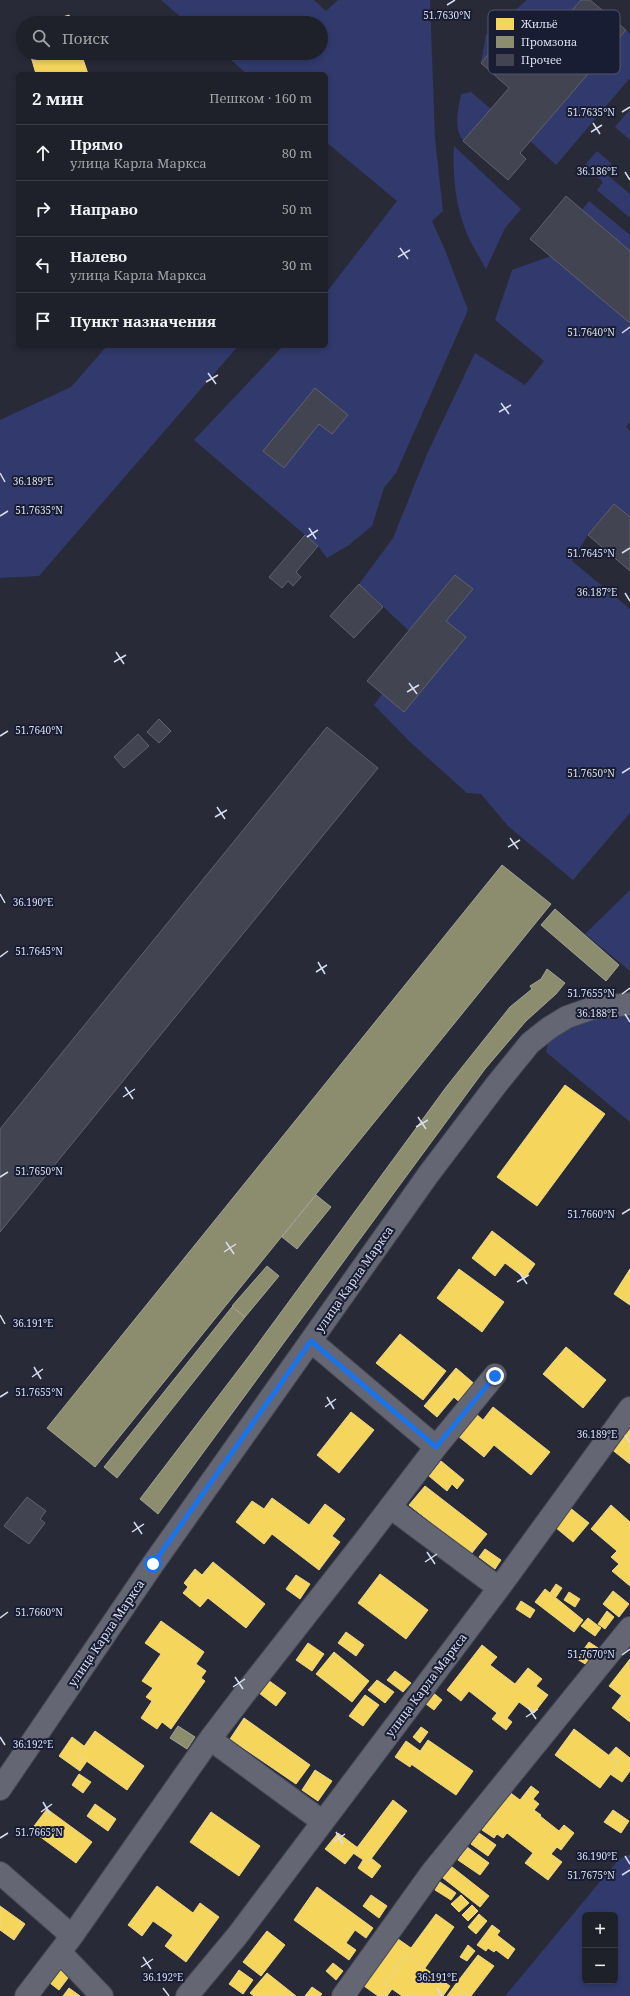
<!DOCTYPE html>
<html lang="ru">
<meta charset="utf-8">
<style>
body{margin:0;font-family:"Noto Serif",serif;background:#2b2d36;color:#f1f3f6}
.controls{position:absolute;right:12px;bottom:12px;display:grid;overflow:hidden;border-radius:6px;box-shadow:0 2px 6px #0003}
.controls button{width:36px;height:36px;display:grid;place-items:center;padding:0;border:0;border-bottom:1px solid #3c3e47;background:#1e202a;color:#f1f3f6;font:20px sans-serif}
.stop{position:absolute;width:12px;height:12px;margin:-9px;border:3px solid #1a73e8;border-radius:50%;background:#fff}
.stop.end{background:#1a73e8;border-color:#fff;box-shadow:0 1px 4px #0008}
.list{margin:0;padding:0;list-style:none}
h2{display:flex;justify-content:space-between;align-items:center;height:52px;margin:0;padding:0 16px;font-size:17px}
h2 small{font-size:13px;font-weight:400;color:#a1a3a8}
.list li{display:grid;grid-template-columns:26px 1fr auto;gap:12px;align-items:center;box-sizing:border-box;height:56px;padding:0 16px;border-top:1px solid #3c3e47}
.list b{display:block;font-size:15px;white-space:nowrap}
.list p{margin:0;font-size:13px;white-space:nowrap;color:#a1a3a8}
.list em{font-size:13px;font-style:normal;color:#a1a3a8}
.icon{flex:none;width:22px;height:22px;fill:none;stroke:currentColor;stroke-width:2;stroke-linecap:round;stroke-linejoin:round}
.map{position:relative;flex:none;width:630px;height:1996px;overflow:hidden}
.search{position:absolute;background:#1e202a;box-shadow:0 2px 6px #0003;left:16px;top:16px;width:312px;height:44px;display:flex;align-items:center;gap:10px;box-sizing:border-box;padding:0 14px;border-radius:22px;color:#a1a3a8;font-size:15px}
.panel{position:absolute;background:#1e202a;box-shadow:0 2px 6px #0003;left:16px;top:72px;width:312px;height:276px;border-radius:6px}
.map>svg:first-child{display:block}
</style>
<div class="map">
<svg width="630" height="1996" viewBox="0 0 630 1996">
<rect width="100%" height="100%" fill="#282a38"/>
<path fill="#323a6d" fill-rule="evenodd" d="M161 0H314L326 11 338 0H430L435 139 443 211 432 221 445 250 468 310 396 473 384 488 372 526 349 545 327 558 318 546 194 440 283 346H326V293L397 201 326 142V74H247L223 53H321V23H188Z
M527 0H581L534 54 508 31 481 63 486 35Z
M626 30 630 34V78L556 165 530 141Z
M471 92 491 109 463 141C453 126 458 111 461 94Z
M630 109V140L615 127Z
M454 146 521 209 505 228 486 269C480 258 473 247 468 236 456 210 452 175 454 146Z
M597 151 612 164 605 173 630 194V218L597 190 603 182 584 166Z
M589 201 630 235V251L582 210Z
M551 256 630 323V422L626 427 630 431V517L614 504 588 535 572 561 630 609V813L573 880 509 827 481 794 467 793 410 742 374 705 382 694 465 637 446 621 472 589 455 575 409 631 359 584 393 538 427 454 475 353 525 385 544 361 495 320 512 270Z
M107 346H238L39 576 0 578V420L71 387Z
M630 890V971L585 934Z
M604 1014 630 1015V1122L546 1052 549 1038 569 1025Z
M630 1854V1996H505L618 1860ZM585 1915H615V1981H585Z"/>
<path fill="#f6d55c" stroke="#edd788" d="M69 15 72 23H43Z
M30 53H81L88 74H36Z
M565 1085 605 1114 537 1206 497 1177Z
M492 1231 535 1264 525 1278 505 1263 495 1276 472 1258Z
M459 1269 504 1302 482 1332 437 1298Z
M630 1269V1305L614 1294Z
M400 1334 446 1371 423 1400 376 1363Z
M566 1347 606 1380 583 1408 543 1374Z
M456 1368 478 1387 463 1405 441 1386Z
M441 1386 454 1397 437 1417 424 1406Z
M493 1407 550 1452 531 1475 494 1445 484 1457 458 1436 476 1414 483 1420Z
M351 1412 374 1430 339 1473 317 1455Z
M630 1423V1464L610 1448Z
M441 1461 464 1480 457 1489 452 1484 447 1491 429 1476Z
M425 1486 487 1534 471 1554 409 1505Z
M272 1498 309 1525 325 1504 345 1519 332 1536 340 1542 319 1570 272 1534 264 1544 236 1522 252 1501 264 1509Z
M564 1503 589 1523 573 1542 549 1522Z
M611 1505 630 1522V1586L612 1571 619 1564 611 1557 617 1551 591 1529Z
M485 1549 501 1560 495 1569 479 1557Z
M213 1562 265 1604 246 1628 208 1598 200 1607 183 1593 188 1587 184 1583 195 1569 202 1575Z
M380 1574 428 1610 406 1639 358 1603Z
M296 1575 310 1584 300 1599 286 1589Z
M556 1584 562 1588 556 1597 550 1593Z
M545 1589 583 1620 574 1632 535 1602Z
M613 1591 629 1604 619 1617 603 1604Z
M569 1592 580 1599 575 1607 564 1600Z
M521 1601 535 1610 530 1618 516 1609Z
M607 1611 614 1617 605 1629 598 1624Z
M588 1618 601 1628 595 1636 581 1626Z
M161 1621 204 1652 196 1664 206 1671 201 1678 205 1681 171 1729 162 1722 157 1729 141 1718 152 1701 146 1697 153 1688 142 1681 161 1654 145 1643Z
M346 1632 364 1645 356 1656 338 1643Z
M589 1642 598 1648 587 1665 577 1659Z
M308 1643 324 1654 312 1671 296 1660Z
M482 1645 497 1657 490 1665 515 1684 528 1668 542 1679 536 1686 548 1695 534 1713 519 1702 507 1718 512 1722 506 1730 492 1719 497 1713 469 1691 461 1701 447 1690Z
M334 1652 369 1681 352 1702 316 1674Z
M630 1659V1702L609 1686Z
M395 1671 411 1683 403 1692 387 1680Z
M268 1680 286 1693 276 1706 259 1693Z
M377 1680 394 1692 385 1703 368 1690Z
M426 1687 442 1700 434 1710 418 1698Z
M365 1695 379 1705 363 1726 349 1716Z
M622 1695 630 1702V1722L612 1708Z
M244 1718 310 1765 296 1784 230 1739Z
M421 1727 428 1732 420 1743 413 1737Z
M574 1729 619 1763 600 1788 555 1755Z
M95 1731 144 1766 127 1790 78 1755Z
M72 1737 84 1746 78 1755 87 1761 80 1771 59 1756Z
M428 1740 473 1771 456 1795 411 1764Z
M406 1741 420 1751 410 1767 395 1757Z
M616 1747 630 1758V1771L622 1782 610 1774 619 1763 609 1755Z
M315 1770 332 1781 318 1801 302 1790Z
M79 1774 91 1782 83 1793 72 1785Z
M531 1786 539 1792 533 1799 539 1804 534 1810 541 1815 540 1816 559 1831 564 1825 574 1833 561 1850 557 1847 551 1854 562 1862 548 1880 525 1863 533 1853 507 1833 503 1838 497 1834 494 1838 482 1830 500 1807 498 1805 508 1791 520 1800Z
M393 1800 407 1811 368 1863 353 1853Z
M95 1804 116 1819 108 1831 87 1816Z
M47 1809 92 1842 76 1863 31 1830Z
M613 1810 629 1821 621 1833 604 1822Z
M211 1812 260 1846 239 1876 190 1842Z
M338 1833 358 1848 345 1864 325 1849Z
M479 1833 496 1845 488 1856 471 1844Z
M467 1847 489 1863 480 1875 458 1860Z
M371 1858 381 1866 372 1878 358 1868 363 1860 368 1863Z
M447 1863 489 1896 480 1907 438 1874Z
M440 1882 456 1893 451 1900 435 1890Z
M157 1886 193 1913 200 1903 219 1917 186 1962 165 1946 173 1935 153 1921 142 1936 128 1925Z
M317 1887 373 1928 366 1938 355 1930 346 1943 356 1950 349 1960 294 1920Z
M371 1895 387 1906 379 1918 363 1906Z
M461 1895 469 1903 459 1912 451 1904Z
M472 1905 478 1911 468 1921 462 1915Z
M0 1906 25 1924 14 1940 0 1930Z
M436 1914 454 1927 425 1968 406 1955 385 1984 392 1989 387 1996H378L364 1986 398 1939 411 1948Z
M479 1914 487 1921 476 1934 468 1927Z
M492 1925 500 1931 497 1935 515 1949 508 1959 496 1950 494 1952 488 1948 486 1951 477 1945Z
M267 1931 285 1945 261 1976 243 1962Z
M468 1945 475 1951 467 1961 460 1957Z
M406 1955 450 1986 443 1996H402L385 1984Z
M478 1955 494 1966 471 1996H469L455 1985Z
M333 1963 343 1971 336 1980 326 1971Z
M58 1964 71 1974 59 1990 46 1980Z
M239 1970 253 1980 243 1994 229 1984Z
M267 1973 296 1996H254L250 1993Z
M455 1985 469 1996H447Z
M312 1987 322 1994 320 1996H305Z
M69 1988 80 1996H63Z"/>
<path fill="#8c8c6e" stroke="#a3a494" d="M502 865 551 904 95 1467 47 1428Z
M555 909 619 965 606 981 541 925Z
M547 969 565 983 556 994 526 1021 485 1069 158 1514 140 1499 249 1356 447 1086 510 1007 532 989 530 986 541 979Z
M316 1195 331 1207 297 1249 282 1237Z
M267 1266 279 1276 245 1317 232 1306Z
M232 1307 245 1317 117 1478 104 1467Z
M178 1726 195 1737 187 1749 170 1738Z"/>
<path fill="#424551" stroke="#60626e" d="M581 0H590L626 30 520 153 526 159 508 180 463 141 509 88 481 63 508 31 534 54Z
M566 196 630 251V323L530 239Z
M315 388 348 415 332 434 319 424 284 468 263 451Z
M614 504 630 517V571L588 535Z
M305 535 318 546 296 572 301 577 293 586 288 581 282 588 269 577Z
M455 575 473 589 446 621 466 637 404 712 367 681Z
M359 584 383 607 354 638 330 616Z
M159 719 171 731 159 743 147 732Z
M327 727 378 768 0 1232V1129Z
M138 734 149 746 124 768 114 757Z
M27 1497 46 1511 40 1519 45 1523 29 1544 4 1526Z"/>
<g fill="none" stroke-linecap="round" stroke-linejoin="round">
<g stroke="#454854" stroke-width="24">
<path id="street" d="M311 1341 436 1447
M390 1507 499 1588
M210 1739 323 1822
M0 1789 153 1564 428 1175 496 1085 530 1043 549 1028 567 1017 593 1008 630 1004
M0 1873 72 1936
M60 1952 102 1996
M26 1996 72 1936 210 1739 242 1697 362 1544 436 1447 495 1375
M187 1996 237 1936 499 1588 630 1408
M343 1996 432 1872 630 1628"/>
</g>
<use href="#street" stroke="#646673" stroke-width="22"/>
</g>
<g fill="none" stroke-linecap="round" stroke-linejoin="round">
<path stroke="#1a73e8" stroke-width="5" d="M153 1564 311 1341 436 1447 495 1376"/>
</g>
<path fill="none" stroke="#d8ddee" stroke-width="1.5" d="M447 5 455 0M622 112 630 107M593 123 600 134M591 132 602 125M625 172 630 180M400 248 408 259M398 257 410 250M622 333 630 327M208 373 216 384M206 382 218 375M501 403 509 414M499 412 511 405M0 473 5 482M0 516 8 511M309 528 316 539M307 537 318 530M622 553 630 548M625 593 630 601M116 652 124 664M114 662 126 655M409 683 417 694M407 692 419 685M0 736 8 731M622 773 630 768M217 807 225 819M215 817 227 810M510 838 518 849M508 847 520 840M0 894 5 903M0 957 8 951M318 962 325 974M316 972 327 965M622 994 630 988M625 1014 630 1022M125 1087 133 1099M123 1097 135 1089M418 1117 426 1129M416 1127 428 1120M0 1177 8 1172M622 1214 630 1209M226 1242 234 1254M224 1252 236 1244M519 1272 527 1284M517 1282 529 1275M0 1315 5 1324M34 1367 41 1379M32 1377 43 1369M0 1397 8 1392M327 1397 334 1409M325 1407 336 1399M625 1435 630 1443M134 1522 142 1534M132 1532 144 1524M427 1552 435 1564M425 1562 437 1554M0 1618 8 1612M622 1655 630 1649M235 1677 243 1689M233 1687 245 1679M528 1707 536 1719M526 1717 538 1709M0 1737 5 1745M43 1802 50 1814M41 1812 52 1804M336 1832 343 1844M0 1838 8 1833M334 1842 345 1834M625 1856 630 1864M622 1875 630 1870M143 1957 151 1969M141 1967 153 1959M163 1988 169 1996M437 1988 442 1996"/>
<g text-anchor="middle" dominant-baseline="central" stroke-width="4" stroke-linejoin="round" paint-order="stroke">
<g font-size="12" fill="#d8ddee" stroke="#181d34">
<text transform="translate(354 1279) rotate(-55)">улица Карла Маркса</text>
<text transform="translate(106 1633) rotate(-56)">улица Карла Маркса</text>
<text transform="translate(426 1685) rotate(-53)">улица Карла Маркса</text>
</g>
</g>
<rect x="488" y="10" width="132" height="64" rx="6" fill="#181d34" stroke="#52576c" stroke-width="1"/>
<rect x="496" y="18" width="18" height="12" fill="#f6d55c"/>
<rect x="496" y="36" width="18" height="12" fill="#8c8c6e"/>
<rect x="496" y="54" width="18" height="12" fill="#424551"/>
<g font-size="11" fill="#d8ddee">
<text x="521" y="28">Жильё</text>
<text x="521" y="46">Промзона</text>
<text x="521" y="64">Прочее</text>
</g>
<g font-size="10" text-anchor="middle" fill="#d8ddee" stroke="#181d34" stroke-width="4" stroke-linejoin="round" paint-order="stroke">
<text x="447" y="19">51.7630°N</text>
<text x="591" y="116">51.7635°N</text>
<text x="597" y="175">36.186°E</text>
<text x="591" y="336">51.7640°N</text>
<text x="33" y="485">36.189°E</text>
<text x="39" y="514">51.7635°N</text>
<text x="591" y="557">51.7645°N</text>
<text x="597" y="596">36.187°E</text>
<text x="39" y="734">51.7640°N</text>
<text x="591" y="777">51.7650°N</text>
<text x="33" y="906">36.190°E</text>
<text x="39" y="955">51.7645°N</text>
<text x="591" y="997">51.7655°N</text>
<text x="597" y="1017">36.188°E</text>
<text x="39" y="1175">51.7650°N</text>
<text x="591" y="1218">51.7660°N</text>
<text x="33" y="1327">36.191°E</text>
<text x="39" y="1396">51.7655°N</text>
<text x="597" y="1438">36.189°E</text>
<text x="39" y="1616">51.7660°N</text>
<text x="591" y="1658">51.7670°N</text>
<text x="33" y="1748">36.192°E</text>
<text x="39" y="1836">51.7665°N</text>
<text x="597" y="1860">36.190°E</text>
<text x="591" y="1879">51.7675°N</text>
<text x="163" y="1981">36.192°E</text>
<text x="437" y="1981">36.191°E</text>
</g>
</svg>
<div class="controls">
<button>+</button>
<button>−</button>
</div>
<div class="stop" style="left:153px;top:1564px"></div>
<div class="stop end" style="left:495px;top:1376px"></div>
<div class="search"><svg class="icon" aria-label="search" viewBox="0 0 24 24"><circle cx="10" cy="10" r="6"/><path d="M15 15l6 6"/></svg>Поиск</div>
<section class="panel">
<h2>2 мин<small>Пешком · 160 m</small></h2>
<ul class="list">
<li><svg class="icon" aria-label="ahead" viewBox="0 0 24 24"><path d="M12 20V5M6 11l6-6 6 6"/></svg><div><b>Прямо</b><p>улица Карла Маркса</p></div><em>80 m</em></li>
<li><svg class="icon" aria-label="right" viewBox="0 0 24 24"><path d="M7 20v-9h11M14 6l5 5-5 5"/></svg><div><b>Направо</b></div><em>50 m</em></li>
<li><svg class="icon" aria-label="left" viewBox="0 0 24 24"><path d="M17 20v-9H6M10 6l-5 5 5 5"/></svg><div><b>Налево</b><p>улица Карла Маркса</p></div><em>30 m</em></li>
<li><svg class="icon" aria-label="arrive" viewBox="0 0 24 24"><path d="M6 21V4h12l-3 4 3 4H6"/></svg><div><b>Пункт назначения</b></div></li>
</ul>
</section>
</div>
